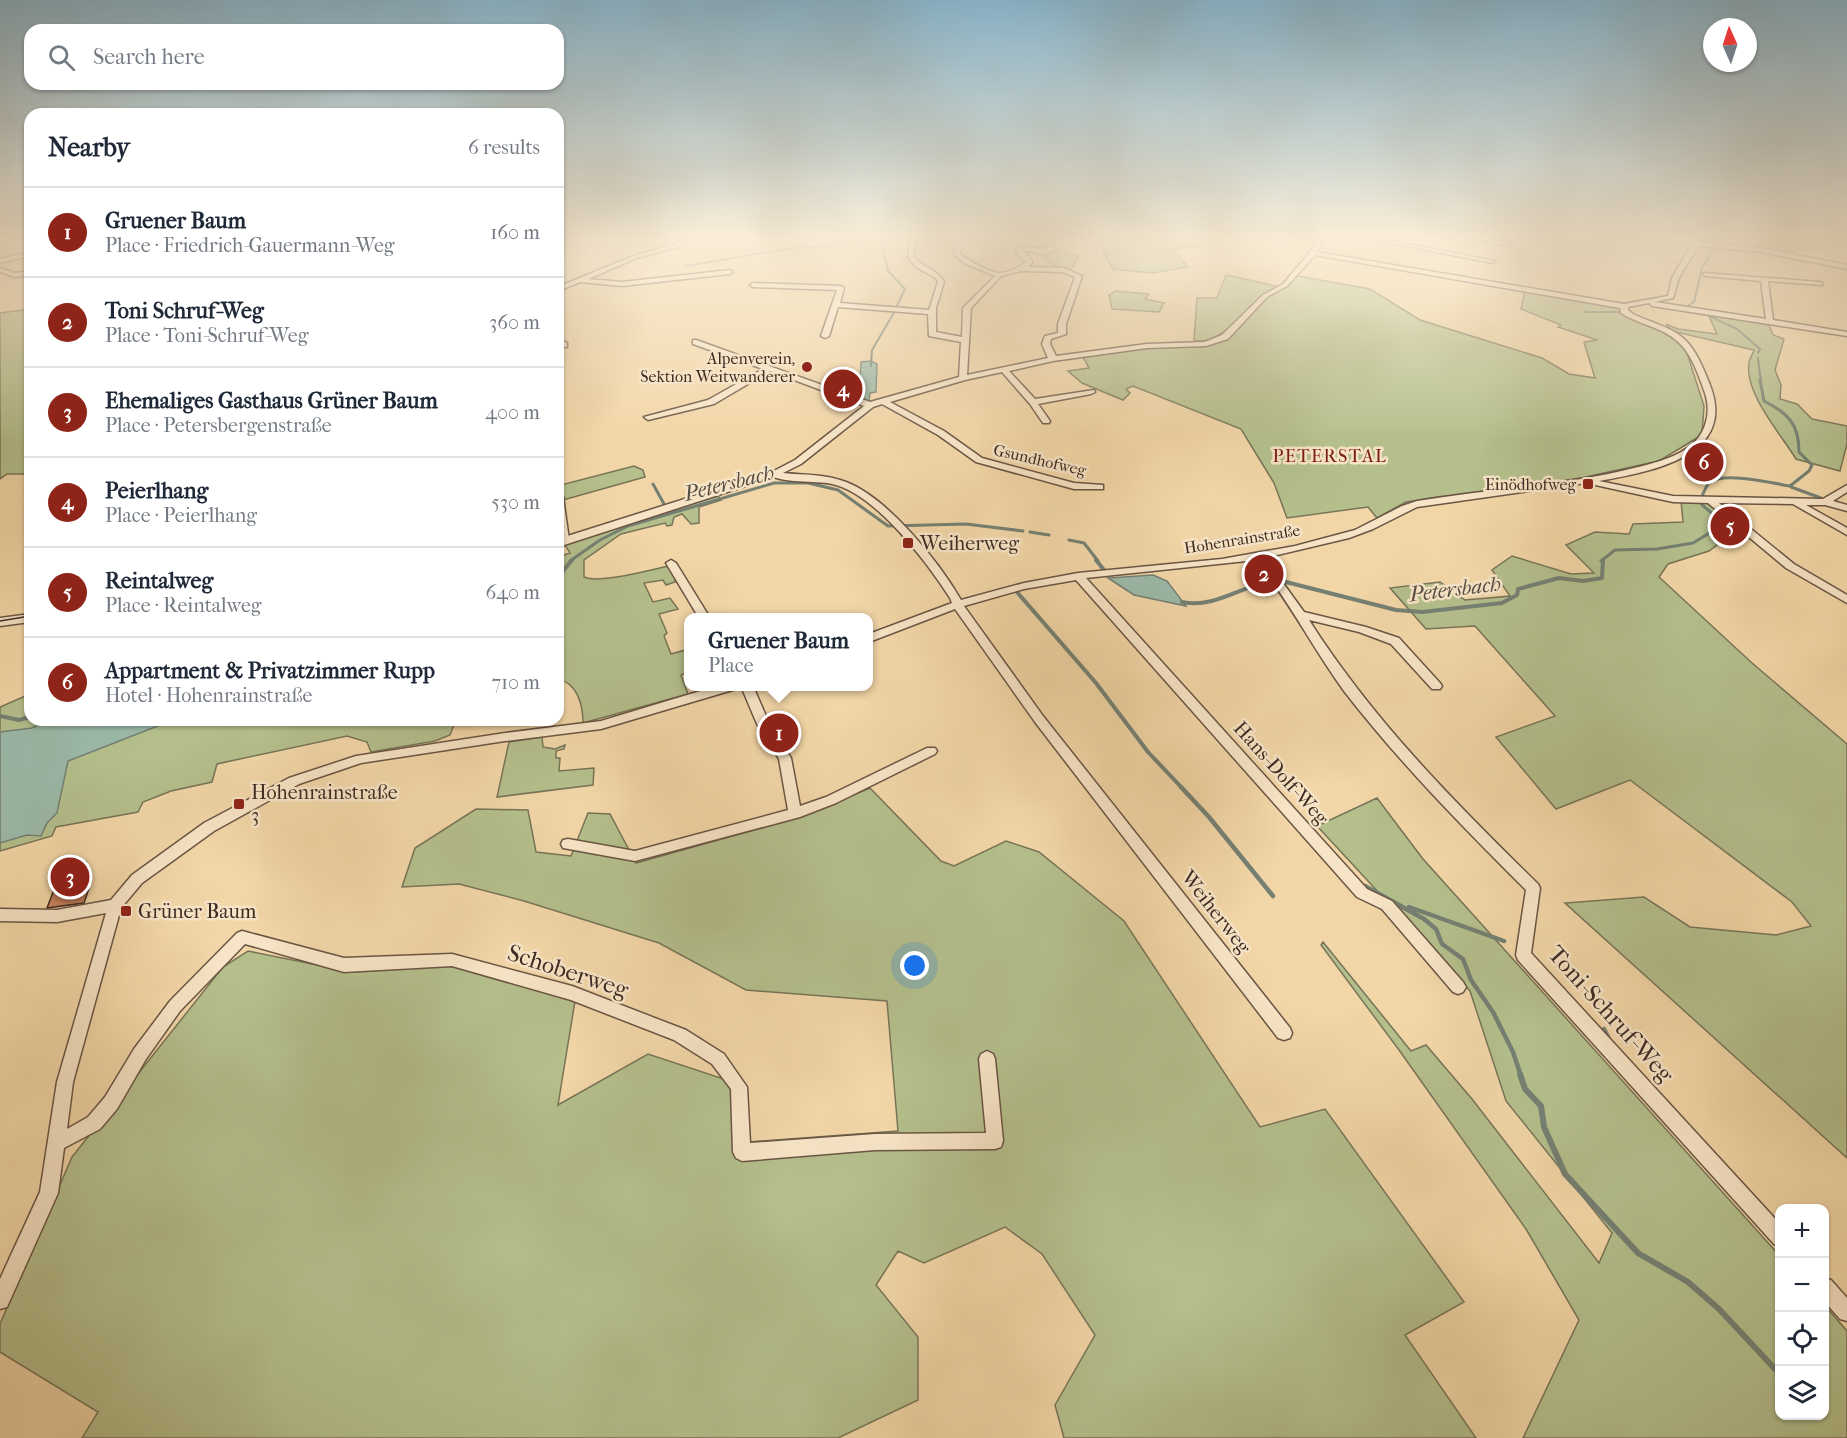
<!DOCTYPE html>
<meta charset="utf-8">
<style>
body{margin:0;font-family:"IM FELL French Canon",serif;background:#f2f2f3;color:#1f2937}
.controls{position:absolute;right:18px;bottom:18px;display:grid;overflow:hidden;border-radius:12px;box-shadow:0 2px 4px #0004}
.controls button{width:54px;height:54px;display:grid;place-items:center;padding:0;border:0;border-bottom:2px solid #e0e1e3;background:#fff;color:#1f2937;font:30px sans-serif}
.compass{position:absolute;left:1703px;top:18px;width:54px;height:54px;border-radius:50%;background:#fff;box-shadow:0 2px 4px #0004;rotate:357deg}
.you{position:absolute;left:915px;top:966px;width:21px;height:21px;margin:-15px;border:4px solid #fff;border-radius:50%;background:#1a73e8;box-shadow:0 0 0 9px #1a73e833}
.badge{display:grid;place-items:center;width:39px;height:39px;border-radius:50%;background:#8f2418;color:#fff;font-size:20px;font-weight:700}
.pin{position:absolute;translate:-50% -50%;border:3px solid #fff;box-shadow:0 2px 6px #0006}
.popup{position:absolute;left:684px;top:613px;width:189px;height:78px;box-sizing:border-box;display:grid;place-content:center;border-radius:12px;background:#fff;filter:drop-shadow(0 2px 4px #0005);font-size:20px;white-space:nowrap;color:#747a83}
.popup b{font-size:22px;color:#1f2937}
.popup::after{content:'';position:absolute;left:50%;top:100%;margin-left:-12px;border:12px solid transparent;border-top-color:#fff}
.list{margin:0;padding:0;list-style:none}
h2{display:flex;justify-content:space-between;align-items:center;height:78px;margin:0;padding:0 24px;font-size:26px}
h2 small{font-size:20px;font-weight:400;color:#747a83}
.list li{display:grid;grid-template-columns:39px 1fr auto;gap:18px;align-items:center;box-sizing:border-box;height:90px;padding:0 24px;border-top:2px solid #e0e1e3}
.list b{display:block;font-size:22px;white-space:nowrap}
.list p{margin:0;font-size:20px;white-space:nowrap;color:#747a83}
.list em{font-size:20px;font-style:normal;color:#747a83}
.icon{flex:none;width:33px;height:33px;fill:none;stroke:currentColor;stroke-width:2;stroke-linecap:round;stroke-linejoin:round}
.map{position:relative;flex:none;width:1847px;height:1438px;overflow:hidden}
.search{position:absolute;background:#fff;box-shadow:0 2px 4px #0004;left:24px;top:24px;width:540px;height:66px;display:flex;align-items:center;gap:15px;box-sizing:border-box;padding:0 21px;border-radius:18px;color:#747a83;font-size:22px}
.panel{position:absolute;background:#fff;box-shadow:0 2px 4px #0004;left:24px;top:108px;width:540px;height:618px;border-radius:18px}
.map>svg:first-child{display:block}
</style>
<div class="map">
<svg width="1847" height="1438" viewBox="0 0 1847 1438">
<rect width="100%" height="100%" fill="#f2d6a7"/>
<filter id="stains"><feTurbulence type="fractalNoise" baseFrequency=".00333" numOctaves="4"/><feColorMatrix values="0 0 0 0 .2 0 0 0 0 .09 0 0 0 0 .02 0 0 0 .5 -.17"/></filter>
<radialGradient id="worn" r=".72"><stop offset=".6" stop-color="#630" stop-opacity="0"/><stop offset="1" stop-color="#630" stop-opacity=".3"/></radialGradient>
<path fill="#b4bf8c" stroke="#787458" stroke-width="1.5" d="M1101 239H1218L1225 243 1172 249 1188 267 1152 273 1113 269 1104 254Z
M1776 239H1847V246L1782 253Z
M1028 246 1079 256 1071 270 1058 269 1043 256 1022 250Z
M1226 275 1276 286C1253 302 1225 343 1197 341L1194 340 1197 298H1217Z
M1298 276 1370 289 1420 320 1542 358 1569 374 1595 378 1584 342 1597 340 1558 327 1561 325 1521 309 1525 290 1619 306 1620 311 1667 333 1686 350 1704 406 1702 435 1659 461 1581 478 1406 502 1377 518 1368 507 1287 518 1274 483 1241 429 1133 386 1126 389 1130 393 1123 400 1082 383 1068 371 1089 368 1082 355 1147 346 1206 344 1224 337 1265 296Z
M1116 291 1149 294 1145 299 1164 303 1159 312 1112 309 1109 295Z
M30 309V474H7L0 479V313Z
M1708 314 1769 325 1773 335 1784 339 1775 370 1781 385 1780 399 1797 404 1812 419 1847 426V444L1840 471 1796 459C1781 434 1744 393 1749 363 1749 359 1753 354 1754 350L1672 331 1666 324 1678 329 1717 334Z
M634 466 643 470 645 477 563 500 561 485Z
M718 496 721 500 699 507V523L691 524 682 514 674 517 672 525 667 526 665 523 621 534 584 560V577C600 584 650 570 669 566L675 575V582L666 585 663 580 644 583 653 602 670 598 678 609 659 614 667 633 664 636 671 654 689 649V672L681 675 688 694 583 723C583 706 578 683 558 679V557L570 553 565 545 618 525Z
M1681 501 1710 502 1729 518 1727 525 1737 530 1709 551 1668 564 1659 577 1752 663 1847 744V1158L1565 903 1644 897 1690 927 1776 935 1811 926 1792 902 1630 780 1556 809 1496 737 1555 716 1475 626 1426 629 1390 588 1440 582 1465 600 1510 596 1492 570 1512 556 1571 574 1594 573 1566 545 1595 532 1629 534 1633 524 1683 522Z
M30 694V720H456L450 735 435 741 371 752 367 742 347 736 217 764 212 782 171 791 143 802 138 812 56 827 52 836 0 851V707Z
M542 737 543 747 555 749 565 745 564 749 556 751V758H560L559 771 594 768 593 785 497 797 509 742Z
M870 788 941 861 954 866 1006 841 1039 852 1124 921 1260 1127 1325 1109 1464 1302 1405 1335 1476 1438H1064L1055 1405 1095 1335 1042 1254 1005 1227 924 1263 898 1251 876 1285 918 1337V1400L838 1438H82L98 1412 0 1352V1324L72 1157 223 967 248 951 337 969 451 964 575 1001 558 1105 648 1054 745 1086 748 1142 898 1131 887 1001 746 990 659 943 524 901 459 884 402 887 415 848 476 809 528 810 536 852 571 856 588 813 610 814 636 863 801 817Z
M1377 798 1423 859 1779 1255 1780 1416H1824L1825 1306 1847 1331V1438H1523L1579 1320 1526 1229 1399 1050 1321 945 1323 942 1411 1051 1426 1045 1472 1099 1599 1263 1612 1233 1506 1101 1470 991 1317 826Z"/>
<path fill="#9bb9a8" stroke="#758073" stroke-width="1.5" d="M871 361 877 364 876 392 870 393 869 401 859 399 861 362Z
M1153 575 1167 581 1186 606 1134 595 1108 578Z
M50 720H173L68 761 57 813 47 823 41 836 27 835 0 843V732L32 728Z"/>
<g fill="none" stroke-linecap="round" stroke-linejoin="round">
<path stroke="#758073" stroke-width="2" d="M686 266 787 249 881 241 888 271 905 289 896 308
M1691 309 1689 305 1694 302 1702 268 1715 248
M1584 312H1622
M1698 313 1704 315
M1709 316 1737 329 1760 349 1758 353
M1758 358 1761 382
M871 366 872 350 895 311"/>
<path stroke="#758073" stroke-width="3" d="M653 484 664 504
M1791 487 1821 498
M1702 496C1704 492 1706 486 1709 483 1723 471 1772 483 1790 486L1809 471 1812 465 1799 452C1799 424 1788 413 1764 401L1760 380
M1030 532 1049 535
M1069 540 1084 543 1098 561
M570 561 600 540 628 526 774 483H808L838 490 888 526 966 524 1023 531
M1601 561 1615 550 1657 549 1693 543 1716 529 1714 515 1702 505"/>
<path stroke="#758073" stroke-width="4" d="M1096 560 1104 570
M558 577 572 560
M1282 581 1396 610 1422 612 1502 603 1517 595 1518 589 1559 578 1583 581 1602 578 1603 560
M1017 592 1096 683 1148 752 1182 788
M1182 602C1216 609 1241 585 1274 581
M0 716 19 720 30 717"/>
<path stroke="#758073" stroke-width="4.5" d="M1181 787 1209 817 1273 896
M1365 886 1424 919 1436 929 1442 944 1463 959 1471 980 1493 1012 1513 1052 1521 1076
M1409 907 1504 941
M1604 1029 1608 1037"/>
<path stroke="#758073" stroke-width="6" d="M1520 1074 1525 1089 1541 1106 1544 1127 1565 1174 1638 1253 1688 1282 1719 1309 1775 1369"/>
</g>
<path fill="#cb835e" stroke="#3d2a23" stroke-width="1.5" d="M86 862 76 891 89 888 84 903 47 908 63 866Z"/>
<g fill="none" stroke-linecap="round" stroke-linejoin="round">
<g stroke="#6a5544" stroke-width="3">
<path id="minor" d="M683 239H689L681 246 637 258 588 279 622 282 730 270 733 272 730 274 622 286 580 282 558 291V287L633 256 677 244Z
M910 239H916L914 257C923 268 940 271 944 282L936 308V332L962 337 963 308 995 276 964 263 954 254 956 243 960 239H967L961 245 960 254C968 260 988 272 999 273 1008 273 1019 267 1026 262L1015 251 1018 247 1049 249 1039 239H1045L1056 250 1045 254 1022 250 1032 260V263L1028 267 1064 268 1082 276 1066 324V334L1051 339 1050 344 1056 356 1147 344 1205 342 1222 335 1263 295 1283 284 1310 252 1317 239H1323L1317 252 1624 304 1668 296 1672 278 1695 239H1701L1700 242 1761 248 1847 265V269L1761 252 1698 246 1679 278 1673 298 1655 302 1766 319 1761 281 1706 276 1703 274 1704 273 1820 282 1822 283V285L1768 281 1773 320 1847 332V336L1652 306 1649 303 1628 307V310L1633 314C1649 322 1669 326 1683 338 1696 349 1704 370 1710 385 1738 457 1649 472 1599 481L1673 496 1823 499 1847 485V492L1833 501 1847 505V511L1825 505H1806L1847 528V535L1793 504 1719 503 1794 564 1847 595V603L1786 568 1708 503 1673 502 1586 483 1417 507 1373 529 1349 538 1265 558 1304 612 1366 627 1399 638 1440 683 1442 686 1440 689H1432L1391 644 1359 632 1309 620C1372 719 1454 802 1538 884L1540 888 1531 953 1780 1224V1247L1774 1244 1518 960 1516 955 1526 890C1462 826 1399 762 1344 691 1312 647 1290 602 1256 560L1086 578 1367 889 1392 901 1463 982 1466 987 1463 992 1458 994 1453 992 1382 909 1357 897 1076 580 1024 589 964 606 1043 716 1290 1028 1292 1033 1290 1038 1284 1040 1278 1038 1035 722 955 609 869 642V634L952 603 950 598C927 562 875 493 832 484 814 480 782 484 768 474L795 460 864 406 770 371 714 404 648 420 644 417 708 400 763 369 693 344V340H696L870 402 959 377 961 342 929 336 928 314 838 307 829 336 825 338 821 336 837 290 753 287 750 285 753 283 841 286 844 288 840 303 929 310 938 282 936 278 916 267 908 257ZM1315 255 1620 308 1621 313 1628 317C1644 325 1664 329 1677 341 1691 352 1699 376 1705 393 1712 414 1705 437 1686 449 1671 459 1651 464 1634 468 1563 486 1489 489 1417 501L1402 506 1355 530 1295 546 1222 559 1078 573 1024 583 961 600C939 562 888 498 846 482 826 474 804 475 783 473L801 464 873 407 882 404 938 435 976 462 1074 489H1103V485L1074 483 982 458 944 431 890 402 965 380 1002 372 1030 404 1043 423H1049L1050 421 1038 404 1091 394 1095 392 1094 390 1035 399 1009 371 1053 361 1147 348 1206 346 1228 339 1267 297 1287 286ZM1021 271 1063 272 1075 277 1058 324V333L1045 336 1042 344 1048 358 967 375 971 308 1001 276Z
M1371 239H1383L1495 261 1492 263Z
M1478 239H1490L1511 244 1508 246Z
M30 252V256L0 263V259Z
M0 268 15 273 30 271V275L15 277 0 272Z
M558 338 567 343V347H561L558 344Z
M558 494 563 497 569 540 564 543 559 540Z
M671 560 676 563 710 618H699L666 563Z
M717 686H738L736 689 601 729 505 741 361 763 299 784 214 831 142 883 121 908 73 1082 67 1129 88 1117 105 1097 134 1049 170 1001 237 933 242 931 344 958 452 954 572 986 686 1030 724 1054 747 1087 750 1143 875 1134 986 1133 979 1059 981 1054 987 1051 993 1054 995 1059 1003 1141 1001 1147 995 1149 875 1150 742 1161 736 1158 733 1152 731 1089 712 1064 674 1040 571 1000 452 966 344 972 245 944 180 1011 146 1059 117 1109 100 1129 64 1148 58 1193 7 1307 0 1309V1279L40 1192 57 1082 106 913 57 922 0 921V909L57 910 111 900 132 875 204 823 289 778 356 756 505 733 601 721Z
M741 686H753L769 723 791 758 800 806 826 797 927 748H935L937 751 935 754 836 803 800 817 635 861 563 848 561 844 563 840 568 839 635 851 788 810 779 759 757 724Z
M1824 1278 1831 1280 1847 1298V1321L1840 1319 1824 1301Z"/>
</g>
<g stroke="#6a5544" stroke-width="3">
<path id="tertiary" d="M773 471 777 472V476L558 547V539Z
M30 614V622L0 626V618Z"/>
</g>
<use href="#minor" fill="#f7e4c6" fill-rule="evenodd"/>
<use href="#tertiary" fill="#f7e4c6" fill-rule="evenodd"/>
<path stroke="#3d2a23" stroke-width="1.5" d="M0 621 30 616"/>
</g>
<linearGradient id="sky" x2="0" y2="1"><stop stop-color="#89b6ce"/><stop offset="0.54" stop-color="#f9edd7"/><stop offset="1" stop-color="#f9edd7" stop-opacity="0"/></linearGradient>
<rect width="1847" height="440" fill="url(#sky)"/>
<g fill="#8f2418" stroke="#f7e4c6" stroke-width="2">
<circle cx="807" cy="367" r="6"/>
<rect x="1582" y="478" width="12" height="12" rx="3"/>
<rect x="902" y="537" width="12" height="12" rx="3"/>
<rect x="233" y="798" width="12" height="12" rx="3"/>
<rect x="120" y="905" width="12" height="12" rx="3"/>
</g>
<g text-anchor="middle" dominant-baseline="central" stroke-width="5" stroke-linejoin="round" paint-order="stroke">
<g font-size="16" fill="#3d2a23" stroke="#f7e4c6" text-anchor="end">
<text x="795" y="358">Alpenverein,<tspan x="795" dy="18">Sektion Weitwanderer</tspan></text>
<text x="1576" y="484">Einödhofweg</text>
</g>
<g font-size="16" fill="#3d2a23" stroke="#f7e4c6">
<text transform="translate(1040 460) rotate(13)">Gsundhofweg</text>
<text transform="translate(1242 539) rotate(-9)">Hohenrainstraße</text>
</g>
<g font-size="18" letter-spacing="1.5" fill="#7a1f14" stroke="#f7e4c6">
<text x="1330" y="456">PETERSTAL</text>
</g>
<g font-size="20" fill="#3d2a23" stroke="#f7e4c6" text-anchor="start">
<text x="920" y="543">Weiherweg</text>
<text x="251" y="792">Hohenrainstraße<tspan x="251" dy="23">3</tspan></text>
<text x="138" y="911">Grüner Baum</text>
</g>
<g font-size="20" fill="#3d2a23" stroke="#f7e4c6">
<text transform="translate(1281 773) rotate(48)">Hans-Dolf-Weg</text>
<text transform="translate(1216 912) rotate(52)">Weiherweg</text>
</g>
<g font-size="21" font-style="italic" fill="#544e44" stroke="#f7e4c6">
<text transform="translate(729 483) rotate(-14)">Petersbach</text>
<text transform="translate(1455 589) rotate(-7)">Petersbach</text>
</g>
<g font-size="24" fill="#3d2a23" stroke="#f7e4c6">
<text transform="translate(568 971) rotate(18)">Schoberweg</text>
<text transform="translate(1611 1014) rotate(48)">Toni-Schruf-Weg</text>
</g>
</g>
<rect width="100%" height="100%" filter="url(#stains)"/>
<rect width="100%" height="100%" fill="url(#worn)"/>
</svg>
<div class="controls">
<button>+</button>
<button>−</button>
<button><svg class="icon" aria-label="locate" viewBox="0 0 24 24"><circle cx="12" cy="12" r="6"/><path d="M12 2v4M12 18v4M2 12h4M18 12h4"/></svg></button>
<button><svg class="icon" aria-label="layers" viewBox="0 0 24 24"><path d="M12 4l9 5-9 5-9-5zM3 14l9 5 9-5"/></svg></button>
</div>
<svg class="compass" viewBox="-18 -18 36 36"><path d="M0-13l5 13h-10z" fill="#e53935"/><path d="M0 13l5-13h-10z" fill="#747a83"/></svg>
<div class="you"></div>
<div class="pin badge" style="left:779px;top:733px">1</div>
<div class="popup"><b>Gruener Baum</b>Place</div>
<div class="pin badge" style="left:1264px;top:574px">2</div>
<div class="pin badge" style="left:70px;top:877px">3</div>
<div class="pin badge" style="left:843px;top:389px">4</div>
<div class="pin badge" style="left:1730px;top:526px">5</div>
<div class="pin badge" style="left:1704px;top:462px">6</div>
<div class="search"><svg class="icon" aria-label="search" viewBox="0 0 24 24"><circle cx="10" cy="10" r="6"/><path d="M15 15l6 6"/></svg>Search here</div>
<section class="panel">
<h2>Nearby<small>6 results</small></h2>
<ul class="list">
<li><span class="badge">1</span><div><b>Gruener Baum</b><p>Place · Friedrich-Gauermann-Weg</p></div><em>160 m</em></li>
<li><span class="badge">2</span><div><b>Toni Schruf-Weg</b><p>Place · Toni-Schruf-Weg</p></div><em>360 m</em></li>
<li><span class="badge">3</span><div><b>Ehemaliges Gasthaus Grüner Baum</b><p>Place · Petersbergenstraße</p></div><em>400 m</em></li>
<li><span class="badge">4</span><div><b>Peierlhang</b><p>Place · Peierlhang</p></div><em>530 m</em></li>
<li><span class="badge">5</span><div><b>Reintalweg</b><p>Place · Reintalweg</p></div><em>640 m</em></li>
<li><span class="badge">6</span><div><b>Appartment &amp; Privatzimmer Rupp</b><p>Hotel · Hohenrainstraße</p></div><em>710 m</em></li>
</ul>
</section>
</div>
